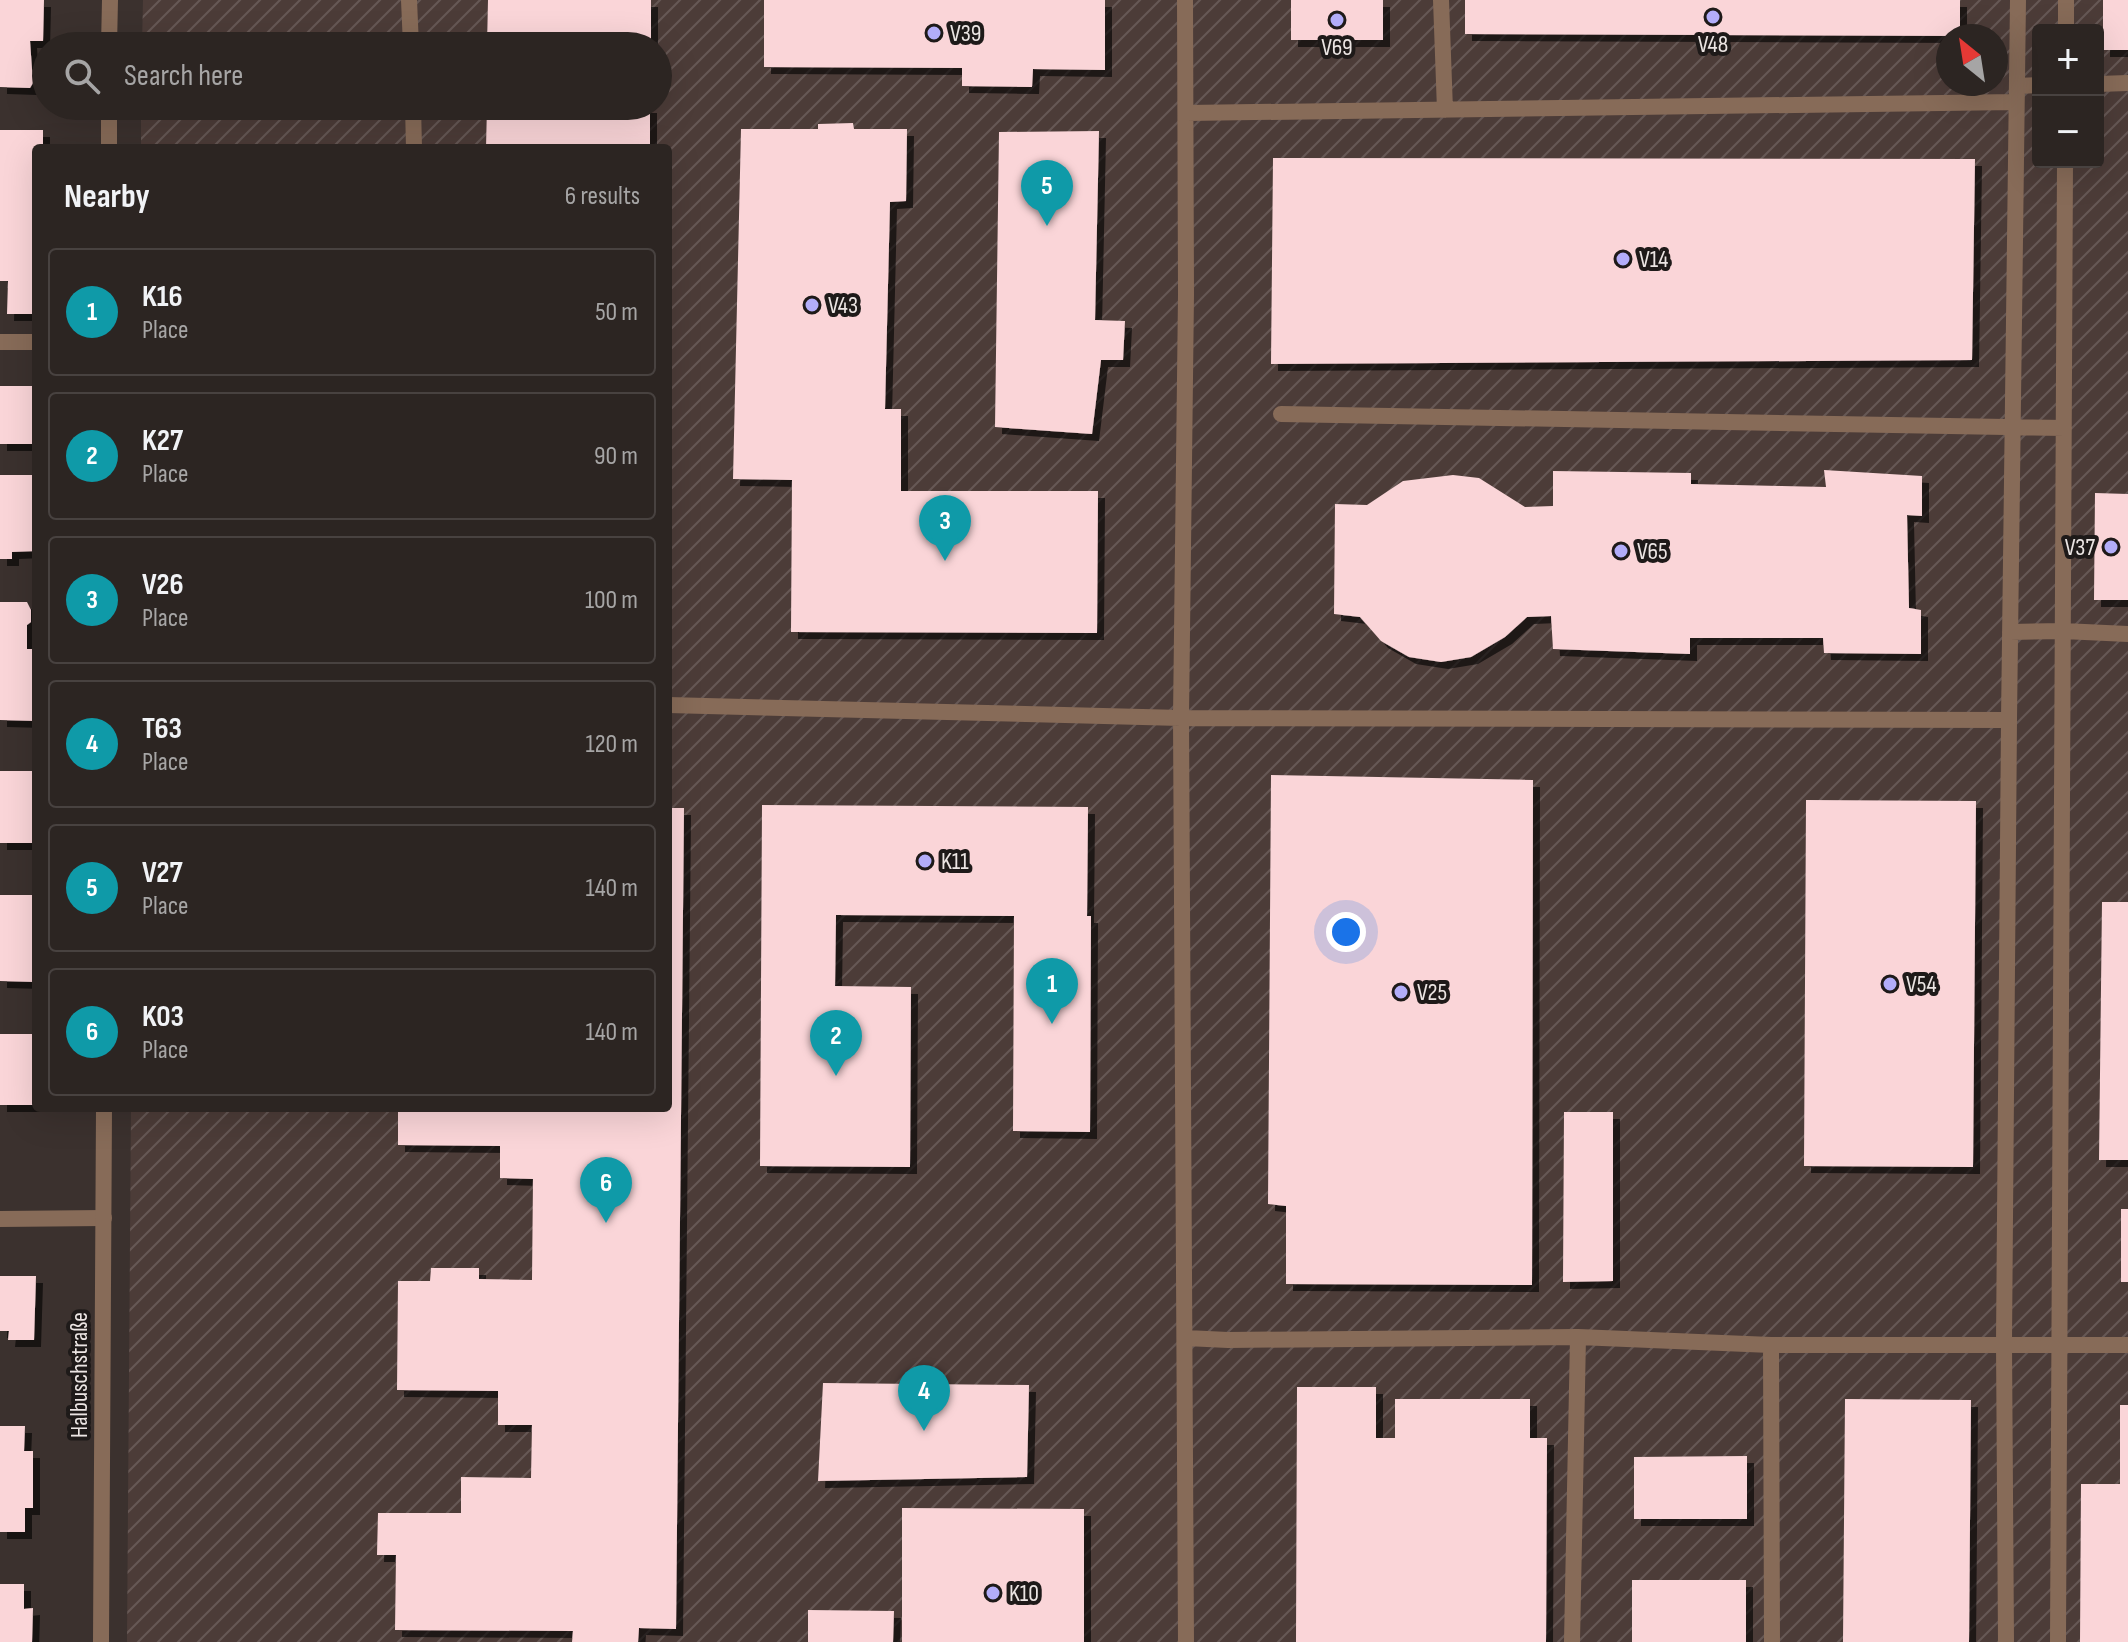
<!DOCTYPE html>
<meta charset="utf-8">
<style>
body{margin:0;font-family:"Sofia Sans Condensed",sans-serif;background:#38312f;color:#f1f3f6}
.controls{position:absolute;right:24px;top:24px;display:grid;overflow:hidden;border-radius:8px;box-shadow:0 8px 32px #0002}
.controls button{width:72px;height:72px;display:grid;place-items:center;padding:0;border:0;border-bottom:2px solid #484240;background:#2c2522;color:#f1f3f6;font:40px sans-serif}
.compass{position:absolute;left:1936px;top:24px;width:72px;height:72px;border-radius:50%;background:#2c2522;box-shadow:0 8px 32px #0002;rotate:330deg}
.you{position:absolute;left:1346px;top:932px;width:28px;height:28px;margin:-20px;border:6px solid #fff;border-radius:50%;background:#1a73e8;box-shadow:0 0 0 12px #1a73e833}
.badge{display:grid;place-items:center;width:52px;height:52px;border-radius:50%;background:#b2adf9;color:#fff;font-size:26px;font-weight:700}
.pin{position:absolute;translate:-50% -66px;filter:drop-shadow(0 2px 4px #0008)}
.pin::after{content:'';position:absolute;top:42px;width:28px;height:24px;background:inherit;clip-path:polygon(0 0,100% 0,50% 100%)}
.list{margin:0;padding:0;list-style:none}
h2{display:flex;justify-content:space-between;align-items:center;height:104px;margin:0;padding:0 32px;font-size:34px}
h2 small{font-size:26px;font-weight:400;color:#a6a5a5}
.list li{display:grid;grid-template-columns:52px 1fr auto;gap:24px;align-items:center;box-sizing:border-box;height:128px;margin:0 16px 16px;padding:0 16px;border:2px solid #484240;border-radius:8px}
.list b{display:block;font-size:30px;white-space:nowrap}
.list p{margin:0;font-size:26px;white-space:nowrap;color:#a6a5a5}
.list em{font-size:26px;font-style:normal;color:#a6a5a5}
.icon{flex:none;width:44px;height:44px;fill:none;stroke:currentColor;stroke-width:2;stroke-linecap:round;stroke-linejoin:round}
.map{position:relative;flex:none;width:2128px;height:1642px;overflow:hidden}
.search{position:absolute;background:#2c2522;box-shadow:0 8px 32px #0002;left:32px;top:32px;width:640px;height:88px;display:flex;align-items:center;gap:20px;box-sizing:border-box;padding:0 28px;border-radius:44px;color:#a6a5a5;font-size:30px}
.panel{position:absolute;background:#2c2522;box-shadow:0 8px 32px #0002;left:32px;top:144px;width:640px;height:968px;border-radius:8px}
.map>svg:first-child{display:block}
</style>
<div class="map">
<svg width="2128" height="1642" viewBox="0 0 2128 1642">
<defs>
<pattern id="industrial-furrows" width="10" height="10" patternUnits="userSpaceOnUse" patternTransform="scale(2)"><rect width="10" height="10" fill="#4c3c38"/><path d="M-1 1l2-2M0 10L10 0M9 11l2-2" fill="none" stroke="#665855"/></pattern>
<filter id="shadow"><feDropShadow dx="7" dy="7" stdDeviation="0" flood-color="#0009"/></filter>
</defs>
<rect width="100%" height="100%" fill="#3b312e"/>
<path fill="url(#industrial-furrows)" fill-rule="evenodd" d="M143 0H2128V1642H127L131 1108H668V148H141V106H658V46H142ZM2038 30H2098V162H2038ZM1948 36H1996V84H1948Z"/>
<path fill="#fad5d8" filter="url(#shadow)" d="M0 0H44L43 41H30L33 83 30 88 0 87Z
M488 0H651V46H487Z
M764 0H1105V70L1033 69 1032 87 962 86V68L764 67Z
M1291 0H1383V40H1291Z
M1465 0H1960V36L1465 34Z
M2103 0H2128V50H2103Z
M487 106H650V148H486Z
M853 123 854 129H907L906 201 890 202 885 409H901V491H1098L1097 633 791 632 792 480 733 479 741 129H818V124Z
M0 130H43V148H36V314H7L8 281H0Z
M1099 131 1095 320 1125 321 1123 360H1101L1092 434 995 427 999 132Z
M1273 158 1975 159 1972 360 1271 364Z
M0 386H36V444H0Z
M1824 470 1922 476V516L1907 515 1909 608 1921 610V654L1824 653 1823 638H1690V654L1553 649 1551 616 1527 617 1505 637 1471 657 1441 662 1409 657 1381 641 1360 617 1334 614 1335 504 1367 505 1403 481 1453 475 1479 478 1525 507 1553 506V471L1691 473V484L1826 487Z
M0 475H36V551L12 552V559H0Z
M2095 493 2128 494V600H2094Z
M0 602H27L31 610V622L27 625V649H36V721L0 720Z
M0 771H36V843H0Z
M1271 775 1533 780 1532 1285 1286 1284V1206L1268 1204Z
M1806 800 1976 801 1973 1167 1804 1166Z
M762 805 1088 807 1087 916H1091L1090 1132 1013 1131 1014 916 836 915 835 986 911 987 910 1167 760 1166Z
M668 808H684L676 1629 639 1628 638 1642H572L573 1631 395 1630 396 1555H377L378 1513H461V1477L531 1478 532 1425H498V1391L397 1390 398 1281H430L431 1268H479V1279L532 1280 533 1179 500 1178V1146L398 1145V1108H668Z
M0 895H36L35 982 0 981Z
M2102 902H2128V1160H2099Z
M0 1034H36L35 1105H0Z
M1564 1112H1613V1281L1563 1282Z
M2121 1209H2128V1282H2121Z
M0 1276H36L34 1340H8L9 1331H0Z
M823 1383 1029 1385 1027 1477 818 1481Z
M1297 1387H1376V1438H1395V1399H1530V1438H1547L1546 1642H1296Z
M1845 1399 1971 1400 1969 1642H1843Z
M2120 1405H2128V1642H2080L2081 1484H2120Z
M0 1426H25L24 1451H33V1508H25V1532H0Z
M1747 1456V1519H1634V1457Z
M902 1508 1084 1509V1642H902Z
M1632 1580H1746V1642H1632Z
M0 1584H24V1609L33 1608 32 1642H0Z
M808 1610 894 1611 893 1642H808Z"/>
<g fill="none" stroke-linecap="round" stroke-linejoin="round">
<path stroke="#876b58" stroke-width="16" d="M409 0 411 46
M1185 0 1186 294 1181 718 1186 1642
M1441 0 1445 110
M2066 30V0
M2098 84 2128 83
M2017 86 2038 85
M413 106 414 148
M1187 113 2015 102
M1281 414 2064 428
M2010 632 2063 631 2128 634
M668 705 1181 718 2009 720 2018 0
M1186 1338 1228 1340 1578 1337 1771 1345H2128
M1771 1345 1772 1642
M1572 1642 1578 1337
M2006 1642 2004 1343 2009 720
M2058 1642 2065 162"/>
<path stroke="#876b58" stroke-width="16" d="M0 342H36
M0 1219 104 1218"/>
<path stroke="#876b58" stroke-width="16" d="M109 46 110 0
M109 148V106
M101 1642 104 1108"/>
</g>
<g fill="#b2adf9" stroke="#1e1a19" stroke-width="3">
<circle cx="1713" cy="17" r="8"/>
<circle cx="1337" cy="20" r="8"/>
<circle cx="934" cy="33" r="8"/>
<circle cx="1623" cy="259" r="8"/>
<circle cx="812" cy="305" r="8"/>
<circle cx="2111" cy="547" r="8"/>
<circle cx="1621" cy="551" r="8"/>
<circle cx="925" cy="861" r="8"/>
<circle cx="1890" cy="984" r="8"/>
<circle cx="1401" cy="992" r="8"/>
<circle cx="993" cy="1593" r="8"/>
</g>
<g text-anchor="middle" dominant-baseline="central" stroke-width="8" stroke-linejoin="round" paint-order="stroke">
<g font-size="24" fill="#ebe5e3" stroke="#1e1a19" text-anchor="start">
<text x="950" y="33">V39</text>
<text x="1713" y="44" text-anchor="middle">V48</text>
<text x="1337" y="47" text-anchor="middle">V69</text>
<text x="1639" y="259">V14</text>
<text x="828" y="305">V43</text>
<text x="2095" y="547" text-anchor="end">V37</text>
<text x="1637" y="551">V65</text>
<text x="941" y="861">K11</text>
<text x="1906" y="984">V54</text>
<text x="1417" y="992">V25</text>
<text x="1009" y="1593">K10</text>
</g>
<g font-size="24" fill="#ebe5e3" stroke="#1e1a19">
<text transform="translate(79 1375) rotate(-90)">Halbuschstraße</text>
</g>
</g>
</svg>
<div class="controls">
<button>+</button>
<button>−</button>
</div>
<svg class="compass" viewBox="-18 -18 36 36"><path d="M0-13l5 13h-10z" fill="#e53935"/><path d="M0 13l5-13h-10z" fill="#a6a5a5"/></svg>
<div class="you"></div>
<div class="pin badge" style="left:1052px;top:1024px;background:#0f9aa8">1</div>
<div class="pin badge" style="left:836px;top:1076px;background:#0f9aa8">2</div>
<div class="pin badge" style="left:945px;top:561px;background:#0f9aa8">3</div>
<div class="pin badge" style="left:924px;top:1431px;background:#0f9aa8">4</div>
<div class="pin badge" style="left:1047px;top:226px;background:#0f9aa8">5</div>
<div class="pin badge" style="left:606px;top:1223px;background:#0f9aa8">6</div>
<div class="search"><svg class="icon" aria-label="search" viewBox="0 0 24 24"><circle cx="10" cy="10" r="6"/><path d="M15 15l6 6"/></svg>Search here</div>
<section class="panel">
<h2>Nearby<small>6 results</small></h2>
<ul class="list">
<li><span class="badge" style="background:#0f9aa8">1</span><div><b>K16</b><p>Place</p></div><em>50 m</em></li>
<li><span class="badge" style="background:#0f9aa8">2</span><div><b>K27</b><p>Place</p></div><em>90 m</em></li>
<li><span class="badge" style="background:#0f9aa8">3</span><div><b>V26</b><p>Place</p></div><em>100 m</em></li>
<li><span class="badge" style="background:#0f9aa8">4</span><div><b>T63</b><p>Place</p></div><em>120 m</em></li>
<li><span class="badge" style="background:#0f9aa8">5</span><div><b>V27</b><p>Place</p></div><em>140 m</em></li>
<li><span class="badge" style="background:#0f9aa8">6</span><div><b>K03</b><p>Place</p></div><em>140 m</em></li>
</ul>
</section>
</div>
